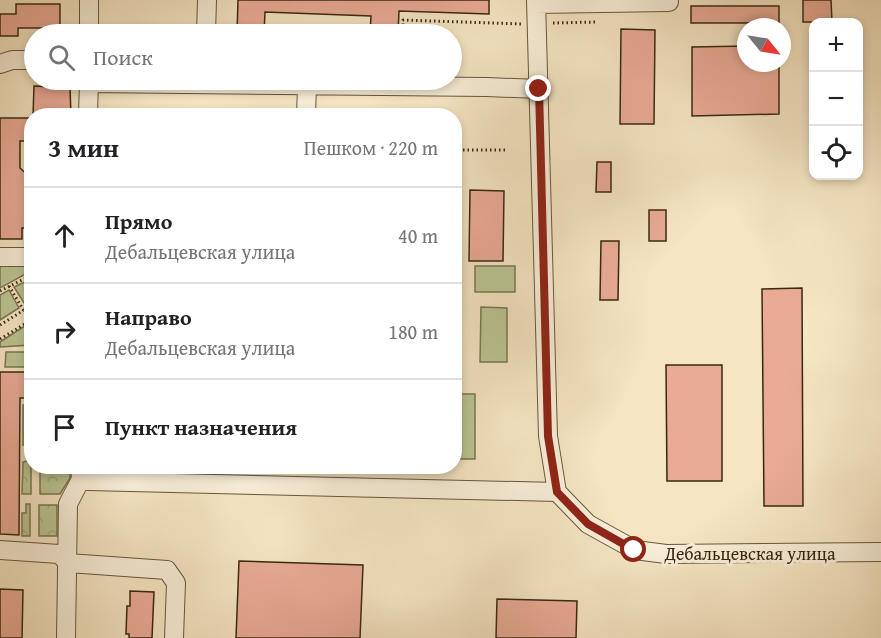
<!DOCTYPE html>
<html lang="ru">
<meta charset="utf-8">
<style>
body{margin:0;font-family:"Gentium Book Plus",serif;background:#f6f6f6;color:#202124}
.controls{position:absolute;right:18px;top:18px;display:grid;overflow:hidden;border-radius:12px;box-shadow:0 3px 9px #0003}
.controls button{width:54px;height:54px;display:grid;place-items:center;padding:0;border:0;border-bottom:2px solid #e0e0e0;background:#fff;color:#202124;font:30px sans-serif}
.compass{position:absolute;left:737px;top:18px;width:54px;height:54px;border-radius:50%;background:#fff;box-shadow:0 3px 9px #0003;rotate:120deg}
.stop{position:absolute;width:18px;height:18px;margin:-14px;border:4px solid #8f2418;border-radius:50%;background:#fff}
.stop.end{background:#8f2418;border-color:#fff;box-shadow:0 2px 6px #0008}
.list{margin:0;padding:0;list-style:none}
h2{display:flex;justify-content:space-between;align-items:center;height:78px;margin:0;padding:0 24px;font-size:26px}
h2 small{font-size:20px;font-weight:400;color:#757577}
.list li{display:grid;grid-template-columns:39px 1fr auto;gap:18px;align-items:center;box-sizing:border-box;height:96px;padding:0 24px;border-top:2px solid #e0e0e0}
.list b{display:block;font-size:22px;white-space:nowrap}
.list p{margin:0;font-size:20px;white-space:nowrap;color:#757577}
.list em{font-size:20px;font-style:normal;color:#757577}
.icon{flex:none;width:33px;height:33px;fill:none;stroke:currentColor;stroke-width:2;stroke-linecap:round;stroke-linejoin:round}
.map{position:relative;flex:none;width:881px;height:638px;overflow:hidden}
.search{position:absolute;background:#fff;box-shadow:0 3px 9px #0003;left:24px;top:24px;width:438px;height:66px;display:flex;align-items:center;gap:15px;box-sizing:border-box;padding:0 21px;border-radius:33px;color:#757577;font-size:22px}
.panel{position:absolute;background:#fff;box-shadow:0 3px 9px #0003;left:24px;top:108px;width:438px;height:366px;border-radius:24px}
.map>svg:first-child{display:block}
</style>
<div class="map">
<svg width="881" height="638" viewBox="0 0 881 638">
<defs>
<pattern id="forest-crowns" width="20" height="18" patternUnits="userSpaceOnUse" patternTransform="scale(1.5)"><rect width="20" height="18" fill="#bbc594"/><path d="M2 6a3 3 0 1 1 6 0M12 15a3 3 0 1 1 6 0" fill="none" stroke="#a2a97f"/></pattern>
</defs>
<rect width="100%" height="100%" fill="#f5e5c3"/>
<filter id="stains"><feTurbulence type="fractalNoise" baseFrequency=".00333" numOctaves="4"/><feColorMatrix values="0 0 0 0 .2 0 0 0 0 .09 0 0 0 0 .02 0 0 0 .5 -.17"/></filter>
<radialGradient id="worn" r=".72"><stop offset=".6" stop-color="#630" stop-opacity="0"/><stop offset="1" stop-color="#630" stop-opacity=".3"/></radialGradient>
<path fill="#bbc594" stroke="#7a7652" stroke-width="1.5" d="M0 266H31V271L0 288Z
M475 266H515V292H475Z
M31 279V303L26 306 14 287Z
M9 290 19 308 0 320V295Z
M481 307 507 308V362H480Z
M31 322V345L0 347V342Z
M6 352H31V367H5Z
M455 394H475V459H455Z"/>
<path fill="url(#forest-crowns)" stroke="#7a7652" stroke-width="1.5" d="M23 405H31V445H23Z
M27 453H31V494H22L23 462 27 461Z
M40 467H70V478L60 494H40Z
M26 504H30V536H22V513H26Z
M39 505H57V536H39Z"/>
<path fill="#e9ab96" stroke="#382811" stroke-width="1.5" d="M238 0H489V14L399 11 398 34H370L371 16 265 12 264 34H237Z
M803 0H831L832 22H803Z
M16 4H60V28H18V36H0V14H16Z
M691 6H779V23H691Z
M621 29 655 30 654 124H620Z
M746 46V63H779V114L692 116V47Z
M34 86 70 88 71 116H33Z
M0 118H32V141H20V168L32 179V228H22V239H0Z
M597 162H611V192H596Z
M470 190 504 191 503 261H469Z
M649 210H666V241H649Z
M601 241H619L618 300H600Z
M802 288 803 506H764L762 289Z
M666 365H722V481H667Z
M0 372H32V398H20L19 535 0 534Z
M239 561 363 565 360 638H236Z
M0 589 23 590 22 638H0Z
M130 591 154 592 152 638H129V634H126L127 606H130Z
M497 599 577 601 576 638H496Z"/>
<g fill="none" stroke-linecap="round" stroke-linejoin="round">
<g stroke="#67573e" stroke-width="20">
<path id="minor" d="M536 0 548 436 557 492 588 524 635 550 666 554 881 552
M536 4 669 2
M89 34V0
M206 34 207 0
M0 64 12 60H34
M89 83 487 87 539 89
M88 116 89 80
M306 116 307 85
M0 257H32
M81 479 88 481 557 492
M0 550 59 554 68 563 167 570 176 583 174 638
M66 638 68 504 81 479 80 466"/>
</g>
<path stroke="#382811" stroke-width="3" stroke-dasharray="1.5 3" stroke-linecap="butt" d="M553 23 596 22
M403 34V20L522 24
M454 150H507
M9 286 30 321
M0 291 32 275
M0 325 32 305
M0 339 30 321"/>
<use href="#minor" stroke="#f8eed8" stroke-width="18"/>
</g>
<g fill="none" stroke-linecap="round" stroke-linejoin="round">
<path stroke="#8f2418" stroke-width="8" d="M539 89 548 436 557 492 588 524 634 550"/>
</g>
<g text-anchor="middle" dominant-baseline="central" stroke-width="6" stroke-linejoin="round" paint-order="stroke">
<g font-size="18" fill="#382811" stroke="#f8eed8">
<text x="750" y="553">Дебальцевская улица</text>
</g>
</g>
<rect width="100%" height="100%" filter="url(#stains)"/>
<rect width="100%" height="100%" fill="url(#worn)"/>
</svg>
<div class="controls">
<button>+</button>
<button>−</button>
<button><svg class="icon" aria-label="locate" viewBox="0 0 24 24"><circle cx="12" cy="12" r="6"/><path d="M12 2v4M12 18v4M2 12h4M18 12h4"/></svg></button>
</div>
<svg class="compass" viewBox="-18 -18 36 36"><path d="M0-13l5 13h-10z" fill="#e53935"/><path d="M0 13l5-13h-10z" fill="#757577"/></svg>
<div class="stop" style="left:634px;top:550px"></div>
<div class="stop end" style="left:539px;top:89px"></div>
<div class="search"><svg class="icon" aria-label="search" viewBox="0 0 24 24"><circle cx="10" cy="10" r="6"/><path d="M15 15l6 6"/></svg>Поиск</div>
<section class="panel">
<h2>3 мин<small>Пешком · 220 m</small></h2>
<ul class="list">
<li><svg class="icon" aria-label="ahead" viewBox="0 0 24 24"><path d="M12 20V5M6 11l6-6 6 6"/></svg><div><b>Прямо</b><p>Дебальцевская улица</p></div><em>40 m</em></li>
<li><svg class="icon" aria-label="right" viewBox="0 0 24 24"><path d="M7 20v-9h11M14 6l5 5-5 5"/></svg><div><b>Направо</b><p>Дебальцевская улица</p></div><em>180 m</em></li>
<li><svg class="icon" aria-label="arrive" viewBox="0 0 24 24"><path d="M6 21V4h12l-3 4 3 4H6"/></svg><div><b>Пункт назначения</b></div></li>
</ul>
</section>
</div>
